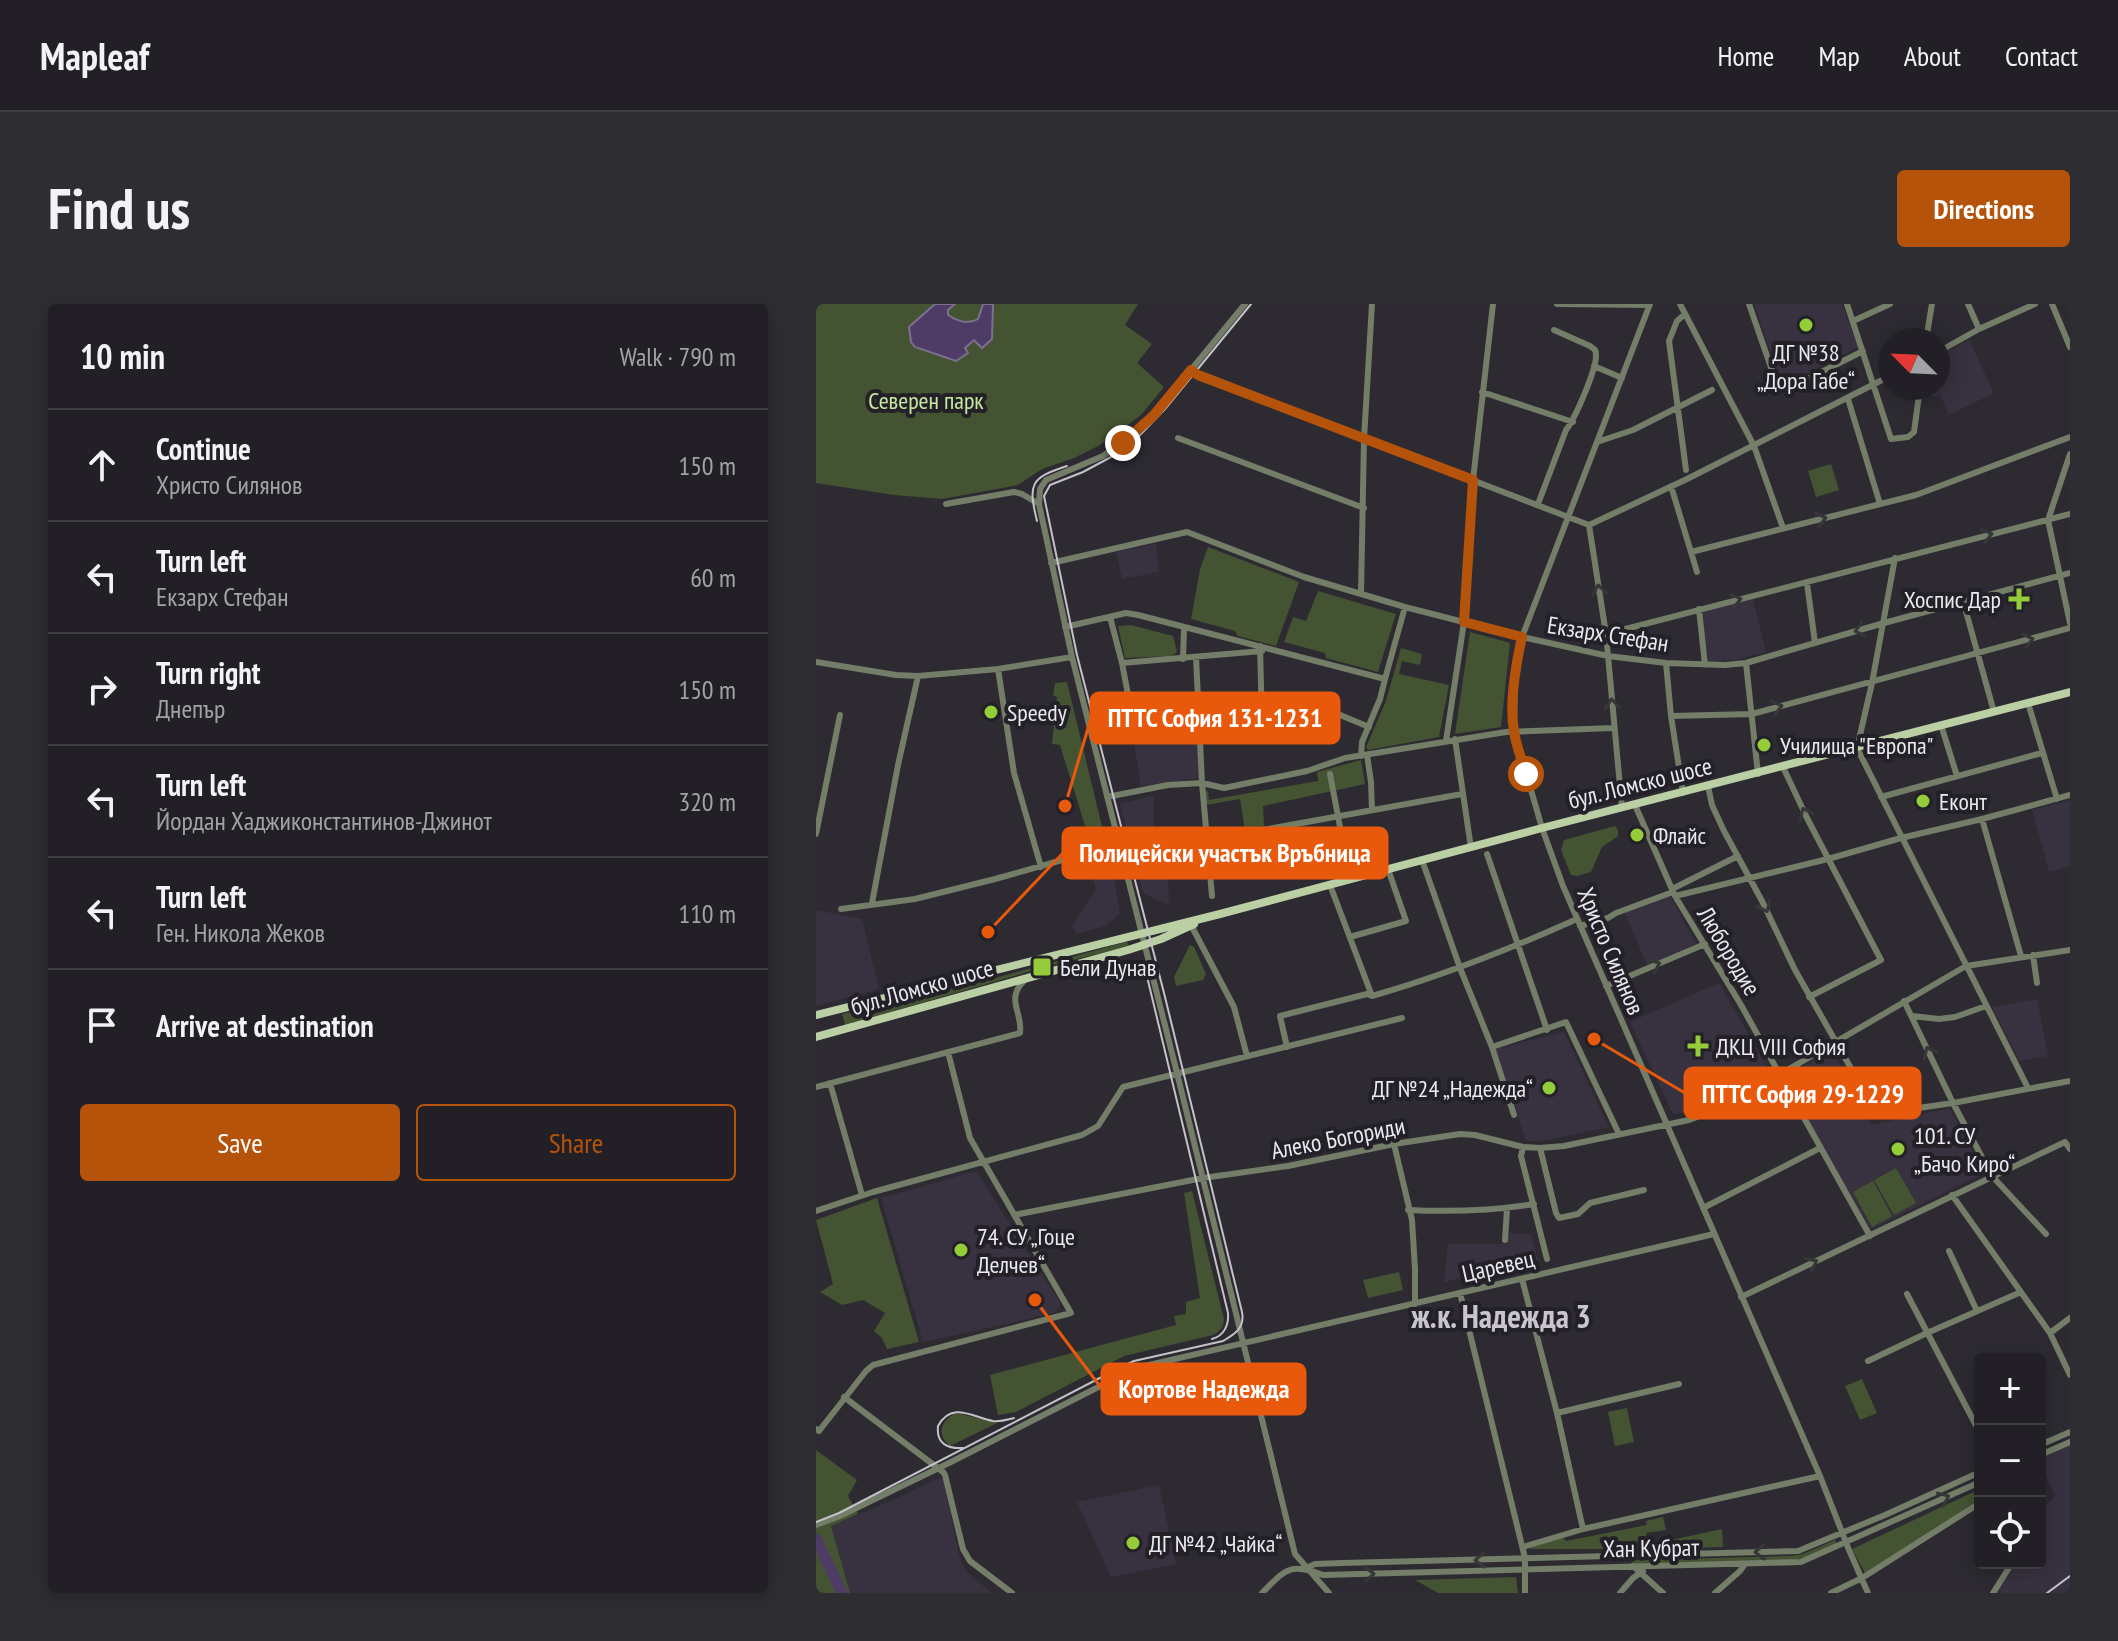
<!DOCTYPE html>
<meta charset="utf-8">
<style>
body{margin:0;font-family:"PT Sans Narrow",sans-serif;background:#2e2d32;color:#f1f3f6}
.controls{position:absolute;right:24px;bottom:24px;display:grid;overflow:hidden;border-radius:8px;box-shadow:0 4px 20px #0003}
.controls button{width:72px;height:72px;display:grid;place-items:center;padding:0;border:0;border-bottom:2px solid #3f3e43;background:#222026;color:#f1f3f6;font:40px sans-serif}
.compass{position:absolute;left:1062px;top:24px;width:72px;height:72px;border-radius:50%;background:#222026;box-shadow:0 4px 20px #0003;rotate:294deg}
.stop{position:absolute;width:24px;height:24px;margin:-18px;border:6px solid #b45309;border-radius:50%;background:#fff}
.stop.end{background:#b45309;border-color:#fff;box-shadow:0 2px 8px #0008}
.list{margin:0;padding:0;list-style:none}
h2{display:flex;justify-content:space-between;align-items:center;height:104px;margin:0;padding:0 32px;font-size:34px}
h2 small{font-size:26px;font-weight:400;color:#a2a3a7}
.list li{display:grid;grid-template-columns:52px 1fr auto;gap:24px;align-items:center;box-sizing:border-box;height:112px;padding:0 32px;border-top:2px solid #3f3e43}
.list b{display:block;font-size:30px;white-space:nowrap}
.list p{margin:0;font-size:26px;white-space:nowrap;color:#a2a3a7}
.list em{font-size:26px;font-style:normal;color:#a2a3a7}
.actions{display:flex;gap:16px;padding:24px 32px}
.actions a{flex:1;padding:18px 0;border:2px solid #b45309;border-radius:8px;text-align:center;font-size:28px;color:#b45309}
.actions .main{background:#b45309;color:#fff}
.icon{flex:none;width:44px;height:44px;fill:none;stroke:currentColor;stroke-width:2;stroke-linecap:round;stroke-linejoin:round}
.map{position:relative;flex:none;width:1254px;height:1289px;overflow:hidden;border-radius:8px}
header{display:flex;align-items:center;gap:48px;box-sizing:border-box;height:112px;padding:0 40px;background:#222026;border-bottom:2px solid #3f3e43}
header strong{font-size:38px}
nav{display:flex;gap:44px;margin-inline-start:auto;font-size:28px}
.intro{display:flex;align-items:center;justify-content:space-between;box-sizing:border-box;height:192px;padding:0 48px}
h1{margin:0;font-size:56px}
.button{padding:20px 36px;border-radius:8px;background:#b45309;color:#fff;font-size:28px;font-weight:700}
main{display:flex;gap:48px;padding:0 48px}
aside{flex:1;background:#222026;border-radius:8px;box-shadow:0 4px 20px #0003}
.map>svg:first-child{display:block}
</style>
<header>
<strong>Mapleaf</strong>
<nav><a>Home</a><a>Map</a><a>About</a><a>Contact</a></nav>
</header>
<div class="intro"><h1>Find us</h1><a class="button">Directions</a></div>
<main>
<aside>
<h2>10 min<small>Walk · 790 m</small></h2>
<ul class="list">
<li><svg class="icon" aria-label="ahead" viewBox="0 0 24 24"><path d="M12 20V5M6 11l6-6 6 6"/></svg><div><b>Continue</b><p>Христо Силянов</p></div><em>150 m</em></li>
<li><svg class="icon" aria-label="left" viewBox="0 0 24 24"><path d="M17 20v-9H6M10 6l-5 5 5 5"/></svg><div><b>Turn left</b><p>Екзарх Стефан</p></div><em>60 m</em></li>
<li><svg class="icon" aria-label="right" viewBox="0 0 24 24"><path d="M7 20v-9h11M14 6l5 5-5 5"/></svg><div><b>Turn right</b><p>Днепър</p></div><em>150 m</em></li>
<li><svg class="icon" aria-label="left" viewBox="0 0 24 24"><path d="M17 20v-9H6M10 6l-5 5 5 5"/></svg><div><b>Turn left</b><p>Йордан Хаджиконстантинов-Джинот</p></div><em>320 m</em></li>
<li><svg class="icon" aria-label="left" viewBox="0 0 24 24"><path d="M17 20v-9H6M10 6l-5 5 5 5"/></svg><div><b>Turn left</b><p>Ген. Никола Жеков</p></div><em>110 m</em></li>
<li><svg class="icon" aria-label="arrive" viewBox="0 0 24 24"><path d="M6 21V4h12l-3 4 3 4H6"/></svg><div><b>Arrive at destination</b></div></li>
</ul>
<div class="actions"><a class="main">Save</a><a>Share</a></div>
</aside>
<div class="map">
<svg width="1254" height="1289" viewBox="0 0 1254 1289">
<rect width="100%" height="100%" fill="#2d2a32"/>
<path fill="#383240" d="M938 0H1026L1042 43 974 78H968L964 75Z
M1153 36 1177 87 1176 90 1133 111 1124 91 1109 93V84H1122V52Z
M340 240 343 268 306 275 300 248Z
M937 295 950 348 919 356 892 357 886 307Z
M383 416V474L325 482 315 422Z
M338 491V552H351L353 599 349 600 327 589 304 500Z
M1254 496V562L1233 568 1216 506Z
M293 545 304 610 289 622 260 630 256 621 280 585 271 553Z
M854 592 880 640 831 661 809 609Z
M0 606 46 615 63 685 0 702Z
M903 679 955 769 894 803 869 809 857 810 814 718Z
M1221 695 1232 752 1203 757 1176 703Z
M748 728 793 823 726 837H710L680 745Z
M1016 746 1056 821 1134 804 1168 869 1054 926 968 773Z
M160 867 244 998 243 1004 239 1009 107 1038 65 894Z
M693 929 715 930 722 956 628 978 632 940H691Z
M1254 1138V1289H1177L1196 1259H1224V1207L1239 1192 1224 1159V1151Z
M127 1174 142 1247 147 1262 153 1270 176 1289H34L14 1222 82 1194 115 1177Z
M343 1181 360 1260 295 1273 261 1198Z"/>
<path fill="#445332" d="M0 0H322L309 21 336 40 321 59 348 83 325 111 284 141 258 154 226 165 202 181 126 195 78 191 0 179Z
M1015 160 1023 186 1000 193 992 167Z
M392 243 483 278 460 342 422 332 419 327 375 315 384 265Z
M502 287 580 310 562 368 510 354 509 349 468 338 477 313 490 317Z
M315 321 357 332 361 347 359 350 354 352 309 354 302 322Z
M654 328 691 338 694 340 685 423 639 430Z
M585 344 606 350 604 361 586 357 583 370 633 381 623 433 552 446 550 443 570 397Z
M251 378 290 539 276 544 244 441 236 440 241 393 237 391 239 379Z
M545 456 549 480 447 502 448 522 429 526 424 495 390 501 388 488 392 487 393 496 502 477 501 468Z
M799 522 802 526V532L786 543 775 568 761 572 755 571 745 546 748 536Z
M310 638 313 640 310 643 233 662 29 721 26 710 168 677Z
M374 641 378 643 390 670 387 676 360 682 358 673Z
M1080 864 1100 899 1078 911 1058 876Z
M1057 877 1076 912 1056 923 1037 888Z
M376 887 408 1015C408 1023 404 1027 397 1031L308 1052 200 1108 182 1111 174 1071 360 1021 358 1012 370 1010V998L384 994 368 889Z
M61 894 103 1038 71 1045 66 1034 58 1027 69 1009 47 996 26 1001 4 988 17 980 0 916Z
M583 968 587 986 552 994 547 976Z
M1046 1075 1061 1109 1044 1116 1029 1082Z
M811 1104 818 1138 799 1142 792 1108Z
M138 1110H145L181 1119 134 1142C121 1133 124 1117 138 1110Z
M0 1146 41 1176 32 1192 42 1210 15 1222 34 1289H0Z
M1164 1185V1196L1049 1269 1036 1245Z
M847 1213 850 1226 830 1229 832 1241 906 1225 907 1243 849 1245H714L722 1239 747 1234 750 1237 831 1221 830 1217Z
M1019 1236 1021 1240 989 1254 978 1256 819 1260 817 1258 819 1256 975 1252 987 1250Z
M700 1273 702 1289H622L599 1276Z"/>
<path fill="#4e3c66" stroke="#7d708f" stroke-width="2" d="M119 0H139L132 6V11C141 17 152 21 162 15L167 0H177L176 35 166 44 158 36 149 44 152 49 140 57 99 43 95 38 93 23Z"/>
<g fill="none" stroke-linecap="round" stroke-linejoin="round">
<path stroke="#4e3c66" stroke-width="11" d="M0 1235 26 1289"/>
<path stroke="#737d68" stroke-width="6" d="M429 0 338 111 320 128 287 152 230 176 224 185 223 200 256 353 361 769 479 1250 513 1289
M741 0 833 1
M834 0 706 333 699 382 698 427 726 524 747 582 1004 1172 1033 1246 1052 1289
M864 0 938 142 967 224
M933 0 959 75 965 83H976L1047 47
M1031 0 1075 135 1092 133 1098 128 1104 84
M1152 0 1163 25
M1236 0 1254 43
M869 10 861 17 853 37 870 166
M1037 17 1074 0
M1110 36 1116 0
M1122 48 1163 25 1219 0
M778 62 806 74
M375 66 382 71 773 221 871 175 1074 72
M666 88 757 118
M1032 95 1064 200
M362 134 548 204
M781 138 817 126 896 86
M1254 150 1232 216 1254 319
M855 182 881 268
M130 200 198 188 206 190 223 200
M722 200 750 126C759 115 780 66 780 52 780 45 779 46 774 42L738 26
M773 221 790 330 806 504
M875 248 1100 191 1254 133
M1079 254 1056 379 1041 444 1212 784
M235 259 371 228 488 273 589 303 706 333 792 352 850 359 909 361 930 359 1068 319 1254 269
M991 279 999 339
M545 290 548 135 556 0
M1147 297 1178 408
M883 305 889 361
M294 313 306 359 314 401
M249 323 310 309 322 311 569 375 564 395 546 438 545 452
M790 330C945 289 1100 251 1254 210
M444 342 446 419 450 421 517 408 553 423
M380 353 386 479 396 592
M367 355 368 324
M0 358 80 371 102 372 182 365 256 353
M306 359 446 347
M850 359 855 412 867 489
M930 359 942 470
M182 365 198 469 225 563
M569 375 589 303
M1212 399 1241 495
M855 412 936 410 1254 324
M1125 421 1141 472
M639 435 655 544
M630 437 648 318 657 176 677 0
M551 451 555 478 556 506
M967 463 991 514 1065 656 993 693
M514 470 531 560
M892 482 896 501 908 527 946 597 979 666 1061 810 1137 799 1254 777
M291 493 352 481 386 479 408 484 491 467 529 454 690 428 798 424
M1065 493 1226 449
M819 501 859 592 925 701 1054 932
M1166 515 1205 652
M0 530 24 411
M391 536 646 490
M671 550 731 726
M606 556 644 664 676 743 698 811
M514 581 556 692
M856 585 922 552
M859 592 1012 555 1085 534 1166 515 1254 491
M56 599 82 461 102 372
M25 605 99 595 179 575 303 540
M375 621 418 703 431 752
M764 622 792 614 800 609 857 588
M534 633 590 617 572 565
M1217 651 1221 679
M790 682 889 640
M1088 697 1137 799 1176 872 1230 930
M1096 712 1123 715 1139 713 1170 702
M471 743 464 712 551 690 556 692C627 672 694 645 761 615
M676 743 750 718 803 830
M14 779 46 891
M0 783 204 729C207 708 189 696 208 677
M578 840 596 916 599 965V1000
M707 843 705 852 731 955
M724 844 740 909 743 914 762 910 774 899 828 886
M1136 891 1234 1029 1254 1071
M887 904 1004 844
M592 906C635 908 676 907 718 900
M0 907 57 888 266 831 282 822 307 783 586 714
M198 911 387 874 472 862 578 840 644 830 659 831 707 843 724 844 748 842 873 816 900 806 963 771 1150 662 1254 646
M689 936 691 905
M1133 947 1161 1007
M706 975 741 1109 767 1225
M644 989 709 1254V1289
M1091 990 1164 1129
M925 993 1249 838 1254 845
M1234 1029 1254 1014
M1052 1057 1111 1029 1205 988
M28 1093 127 1168 129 1171 147 1245 154 1257 196 1289
M741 1109 863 1080
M0 1125 3 1127 50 1067 57 1061 255 1009 154 834 132 748
M1224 1141 1254 1128
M1224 1151 1254 1138
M0 1221 24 1212 133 1159 320 1064 898 930
M707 1243 767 1225 1004 1172
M817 1262 847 1289
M490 1264 499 1260 526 1259 982 1247 1069 1211 1164 1168
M446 1289C470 1265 474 1258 507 1271L985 1258 1164 1178
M804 1289 817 1274 827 1267
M899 1289 924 1267 929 1260
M1015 1289 1046 1274 1164 1199
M1177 1289 1196 1259"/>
<path stroke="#bbcfa4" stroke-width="8" d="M0 711 404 610 726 524 1254 388
M0 733 312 646 345 635 378 620"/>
<path stroke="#c4c2c8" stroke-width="2" d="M221 217C212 180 214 174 251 162
M328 660 412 1009C413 1021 408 1032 396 1035
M147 1144C132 1145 120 1140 122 1122 136 1097 156 1113 177 1117 185 1118 190 1116 198 1114
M0 1218 23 1209 307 1062 318 1057 407 1037C419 1030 429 1024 426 1008L348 689 261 351 228 192 234 181 267 168 295 153 323 132 349 105 435 0"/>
<path stroke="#c4c2c8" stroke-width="2" d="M1231 1289 1254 1272"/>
</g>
<defs><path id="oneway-chevron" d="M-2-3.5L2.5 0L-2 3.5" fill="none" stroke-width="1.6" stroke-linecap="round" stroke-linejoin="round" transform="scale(2)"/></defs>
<g stroke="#373738">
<use href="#oneway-chevron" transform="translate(1005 215) rotate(-14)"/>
<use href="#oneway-chevron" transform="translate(1171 231) rotate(-14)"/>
<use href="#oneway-chevron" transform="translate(783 286) rotate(-99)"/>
<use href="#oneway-chevron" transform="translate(920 296) rotate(-14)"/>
<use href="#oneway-chevron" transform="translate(1044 326) rotate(164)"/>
<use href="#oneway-chevron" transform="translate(1212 336) rotate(-15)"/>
<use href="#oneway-chevron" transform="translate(796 400) rotate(-94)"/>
<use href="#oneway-chevron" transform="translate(961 403) rotate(-15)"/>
<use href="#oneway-chevron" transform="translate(989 509) rotate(-116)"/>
<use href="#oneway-chevron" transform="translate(949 603) rotate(64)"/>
<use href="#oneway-chevron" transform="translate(839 661) rotate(-23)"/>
<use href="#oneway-chevron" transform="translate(1113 748) rotate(-116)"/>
<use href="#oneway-chevron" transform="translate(996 959) rotate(-25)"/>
<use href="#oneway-chevron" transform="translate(1128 1194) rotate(-24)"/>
<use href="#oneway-chevron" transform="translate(944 1248) rotate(179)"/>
<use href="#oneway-chevron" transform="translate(664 1256) rotate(178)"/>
<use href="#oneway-chevron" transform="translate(553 1270) rotate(-2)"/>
</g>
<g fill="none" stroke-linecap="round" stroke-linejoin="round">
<path stroke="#b45309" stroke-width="10" d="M307 139 338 111 375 66 382 71 657 176 648 318 706 333C700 360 693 400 698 427 700 442 706 456 710 470"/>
</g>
<g fill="#95cc3a" stroke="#232028" stroke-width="3">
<circle cx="990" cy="21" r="8"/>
<path d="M1199 283h8v8h8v8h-8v8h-8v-8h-8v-8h8z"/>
<circle cx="175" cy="408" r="8"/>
<circle cx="948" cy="441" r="8"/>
<circle cx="1107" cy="497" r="8"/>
<circle cx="821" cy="531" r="8"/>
<rect x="216" y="653" width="20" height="20" rx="4"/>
<path d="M878 730h8v8h8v8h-8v8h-8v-8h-8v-8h8z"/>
<circle cx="733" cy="784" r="8"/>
<circle cx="1082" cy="845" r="8"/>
<circle cx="145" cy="946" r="8"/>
<circle cx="317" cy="1239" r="8"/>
</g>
<g text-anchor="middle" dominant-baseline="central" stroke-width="8" stroke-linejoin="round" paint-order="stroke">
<g font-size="24" fill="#ebe9ef" stroke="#232028" text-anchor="start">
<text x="990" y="48" text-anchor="middle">ДГ №38<tspan x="990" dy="28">„Дора Габе“</tspan></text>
<text x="1185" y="295" text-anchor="end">Хоспис Дар</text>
<text x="191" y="408">Speedy</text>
<text x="964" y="441">Училища "Европа"</text>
<text x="1123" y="497">Еконт</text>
<text x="837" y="531">Флайс</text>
<text x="244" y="663">Бели Дунав</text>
<text x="900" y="742">ДКЦ VIII София</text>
<text x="717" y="784" text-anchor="end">ДГ №24 „Надежда“</text>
<text x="1098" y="831">101. СУ<tspan x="1098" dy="28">„Бачо Киро“</tspan></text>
<text x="161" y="932">74. СУ „Гоце<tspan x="161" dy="28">Делчев“</tspan></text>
<text x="333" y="1239">ДГ №42 „Чайка“</text>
</g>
<g font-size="24" fill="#c7e99f" stroke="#232028">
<text x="110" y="96">Северен парк</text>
</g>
<g font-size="24" fill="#ebe9ef" stroke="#232028">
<text transform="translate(792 330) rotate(9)">Екзарх Стефан</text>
<text transform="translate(824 479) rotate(-14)">бул. Ломско шосе</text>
<text transform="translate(795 647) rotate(67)">Христо Силянов</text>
<text transform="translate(913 647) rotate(59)">Любородие</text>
<text transform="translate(106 683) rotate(-16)">бул. Ломско шосе</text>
<text transform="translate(522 834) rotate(-11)">Алеко Богориди</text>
<text transform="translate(682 962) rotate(-13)">Царевец</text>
<text transform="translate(835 1244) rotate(-1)">Хан Кубрат</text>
</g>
<g font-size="32" font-weight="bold" fill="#c9c5d0" stroke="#232028">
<text x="685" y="1012">ж.к. Надежда 3</text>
</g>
</g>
<path fill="none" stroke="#e8590c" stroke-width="3" d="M249 502L275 414M172 628L247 549M778 735L869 789M219 996L286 1085"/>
<g fill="#e8590c" stroke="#232028" stroke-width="3">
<circle cx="249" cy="502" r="8"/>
<circle cx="172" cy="628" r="8"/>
<circle cx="778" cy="735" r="8"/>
<circle cx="219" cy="996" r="8"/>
</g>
<g fill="#e8590c" stroke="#e8590c" stroke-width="3">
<rect x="275" y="389" width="248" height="50" rx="8"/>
<rect x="247" y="524" width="324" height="50" rx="8"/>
<rect x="869" y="764" width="235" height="50" rx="8"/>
<rect x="286" y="1060" width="203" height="50" rx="8"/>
</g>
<g font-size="26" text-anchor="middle" font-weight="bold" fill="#fff">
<text x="399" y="423">ПТТС София 131-1231</text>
<text x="409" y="558">Полицейски участък Връбница</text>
<text x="987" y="799">ПТТС София 29-1229</text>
<text x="388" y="1094">Кортове Надежда</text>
</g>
</svg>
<div class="controls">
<button>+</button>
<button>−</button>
<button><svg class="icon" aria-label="locate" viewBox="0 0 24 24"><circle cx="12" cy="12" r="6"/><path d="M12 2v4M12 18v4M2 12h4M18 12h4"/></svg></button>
</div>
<svg class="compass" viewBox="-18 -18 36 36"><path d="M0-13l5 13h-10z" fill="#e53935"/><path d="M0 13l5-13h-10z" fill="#a2a3a7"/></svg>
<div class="stop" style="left:710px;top:470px"></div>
<div class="stop end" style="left:307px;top:139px"></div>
</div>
</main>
